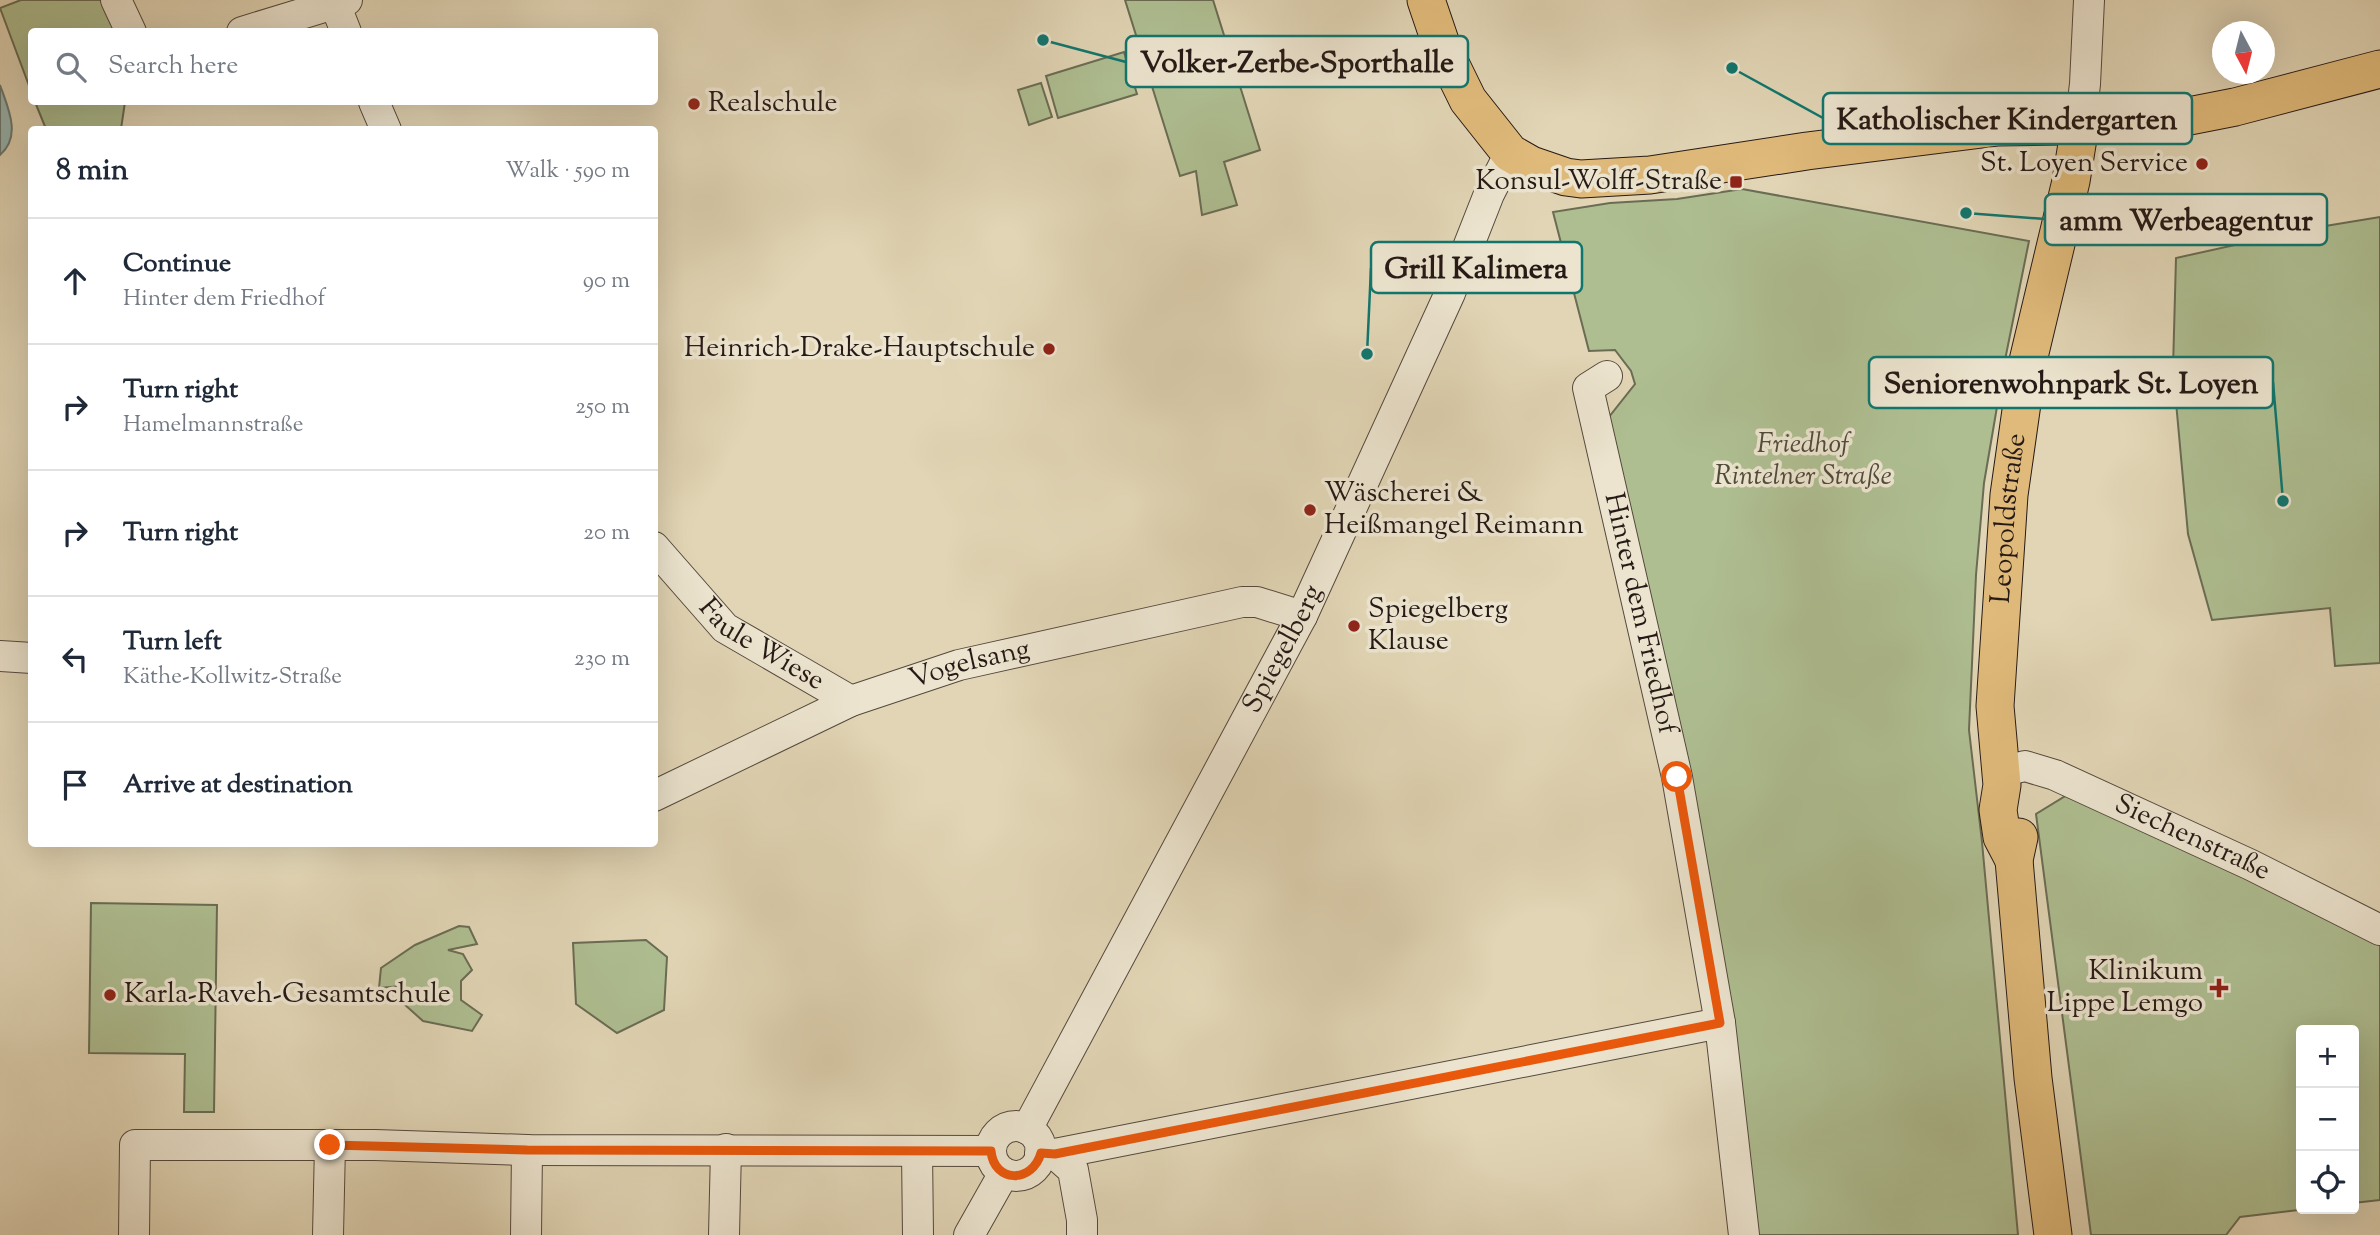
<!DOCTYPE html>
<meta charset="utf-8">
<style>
body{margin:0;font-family:"Sorts Mill Goudy",serif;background:#f6f6f7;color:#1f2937}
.controls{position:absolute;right:21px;bottom:21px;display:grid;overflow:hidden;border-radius:7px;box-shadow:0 7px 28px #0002}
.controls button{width:63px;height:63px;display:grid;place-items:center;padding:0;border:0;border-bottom:2px solid #e0e1e3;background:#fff;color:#1f2937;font:35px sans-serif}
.compass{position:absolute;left:2212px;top:21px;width:63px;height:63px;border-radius:50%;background:#fff;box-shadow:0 7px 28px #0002;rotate:173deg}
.stop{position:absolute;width:21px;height:21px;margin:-16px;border:5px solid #ea580c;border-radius:50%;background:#fff}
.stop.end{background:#ea580c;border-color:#fff;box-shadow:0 2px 7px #0008}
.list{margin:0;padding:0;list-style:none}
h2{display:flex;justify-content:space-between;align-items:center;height:91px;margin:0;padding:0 28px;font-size:30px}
h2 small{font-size:23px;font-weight:400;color:#747a83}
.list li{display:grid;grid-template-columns:46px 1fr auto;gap:21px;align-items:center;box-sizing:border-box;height:126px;padding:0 28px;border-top:2px solid #e0e1e3}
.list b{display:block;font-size:26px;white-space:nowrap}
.list p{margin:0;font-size:23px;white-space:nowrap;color:#747a83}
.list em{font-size:23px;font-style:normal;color:#747a83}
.icon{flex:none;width:38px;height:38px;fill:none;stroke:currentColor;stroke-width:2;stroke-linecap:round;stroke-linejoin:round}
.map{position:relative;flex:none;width:2380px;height:1235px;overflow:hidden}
.search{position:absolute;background:#fff;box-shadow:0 7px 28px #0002;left:28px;top:28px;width:630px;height:77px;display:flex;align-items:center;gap:18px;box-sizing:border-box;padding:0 24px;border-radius:7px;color:#747a83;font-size:26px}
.panel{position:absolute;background:#fff;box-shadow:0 7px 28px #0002;left:28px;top:126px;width:630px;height:721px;border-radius:7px}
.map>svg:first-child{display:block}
</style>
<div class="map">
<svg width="2380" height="1235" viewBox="0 0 2380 1235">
<rect width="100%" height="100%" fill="#e1d5b5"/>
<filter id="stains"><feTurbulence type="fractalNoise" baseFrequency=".00286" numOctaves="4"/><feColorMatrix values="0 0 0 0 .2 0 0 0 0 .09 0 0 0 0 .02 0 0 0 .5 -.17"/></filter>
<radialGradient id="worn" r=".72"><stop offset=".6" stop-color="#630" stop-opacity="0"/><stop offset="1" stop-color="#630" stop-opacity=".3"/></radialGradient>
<path fill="#aebe91" stroke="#6a6c54" stroke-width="2" d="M21 0H103L114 31 32 32 31 91 0 8Z
M1125 0H1213L1260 150 1224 162 1237 205 1202 215 1196 171 1180 176Z
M1124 52 1137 94 1058 118 1046 76Z
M1041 83 1052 117 1029 125 1018 90Z
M35 102H125L121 129H46Z
M1742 189 2029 241 2005 360 1984 483 1976 575 1969 730 1982 842 2018 1235H1757L1605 422 1635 384 1631 371 1615 350 1589 351 1553 212 1610 203 1677 199Z
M2380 217V663L2335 666 2330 608 2212 620 2188 534 2173 369 2176 258 2307 229Z
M2072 792 2380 945V1200L2354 1203V1030H2301V1209H2307L2240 1217 2226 1235H2091L2036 814Z
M91 903 217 905 214 1112H184L185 1054 89 1053Z
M459 926 469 927 477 944 448 950 463 954 472 970 461 981V1000L482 1015 472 1031 423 1021 404 1004 401 986 379 988 381 968 415 945Z
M646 940 667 957 664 1010 617 1033 576 1004 573 943Z"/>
<path fill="#96b7b4" stroke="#697875" stroke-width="2" d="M0 85C8 108 22 136 0 155Z"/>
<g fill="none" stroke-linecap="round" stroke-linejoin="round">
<g stroke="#55493e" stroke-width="32">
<g id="minor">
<path d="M116 0 131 32"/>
<path d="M335 4 346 32"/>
<path d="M242 32 347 0"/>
<path d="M374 102 386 130"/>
<path d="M2080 126 2085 84 2089 0"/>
<path id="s1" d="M1607 376 1588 388 1677 777 1720 1023 1744 1235"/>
<path id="s2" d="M654 547 725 628 851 701"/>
<path d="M0 656 32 658"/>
<path id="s3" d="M2000 772 2025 766 2055 775 2251 865 2380 930"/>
<path id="s4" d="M654 796 851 701 959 665 1242 602H1257L1302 616"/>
<circle cx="1016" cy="1151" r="25"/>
<path id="s5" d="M1027 1129 1302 616 1450 293 1489 194 1510 153"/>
<path d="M917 1151 918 1235"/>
<path d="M1040 1153 1055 1154 1720 1023"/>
<path d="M1055 1154 1073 1170 1082 1220V1235"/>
<path d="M134 1235 135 1145H375L527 1150 991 1151"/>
<path d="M328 1235 330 1145"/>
<path d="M526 1235 527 1150"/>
<path d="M724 1235 726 1149"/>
<path d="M969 1235 1004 1173"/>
</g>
</g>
<g stroke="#261a16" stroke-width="39">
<g id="major">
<path d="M1426 0 1442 47 1468 100 1510 153 1531 165 1566 177 1581 179 1650 175 1807 151 1998 127 2122 125 2184 117 2235 107 2380 69"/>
<path d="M2019 837 2014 860 2033 1078 2053 1235"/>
<path id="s6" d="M2014 860 2002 837 1998 810 2002 785 1995 706 2009 495 2028 361 2071 181 2080 126"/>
</g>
</g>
<use href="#minor" stroke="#ece4cf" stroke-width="30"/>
<use href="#major" stroke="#e0ba7a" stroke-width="37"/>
</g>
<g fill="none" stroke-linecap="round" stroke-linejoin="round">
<path stroke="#ea580c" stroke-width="9" d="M330 1145 527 1150 991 1151C994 1183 1032 1184 1041 1153L1055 1154 1720 1023 1677 777"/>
</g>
<g fill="#8f2418" stroke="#ece4cf" stroke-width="2.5">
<circle cx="694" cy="104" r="7"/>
<circle cx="2202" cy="164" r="7"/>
<rect x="1729" y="175" width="14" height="14" rx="3.5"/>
<circle cx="1049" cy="349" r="7"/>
<circle cx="1310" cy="510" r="7"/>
<circle cx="1354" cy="626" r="7"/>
<path d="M2215.5 977.5h7v7h7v7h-7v7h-7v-7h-7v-7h7z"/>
<circle cx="110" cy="995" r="7"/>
</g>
<g text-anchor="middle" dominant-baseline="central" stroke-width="7" stroke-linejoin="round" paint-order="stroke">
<g font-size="28" fill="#261a16" stroke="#ece4cf" text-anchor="start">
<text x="708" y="104">Realschule</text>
<text x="2188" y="164" text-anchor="end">St. Loyen Service</text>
<text x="1722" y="182" text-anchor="end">Konsul-Wolff-Straße</text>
<text x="1035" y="349" text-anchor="end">Heinrich-Drake-Hauptschule</text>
<text x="1324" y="494">Wäscherei &amp;<tspan x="1324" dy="32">Heißmangel Reimann</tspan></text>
<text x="1368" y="610">Spiegelberg<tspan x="1368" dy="32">Klause</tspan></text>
<text x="2203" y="972" text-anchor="end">Klinikum<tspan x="2203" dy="32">Lippe Lemgo</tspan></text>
<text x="124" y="995">Karla-Raveh-Gesamtschule</text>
</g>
<g font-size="28" font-style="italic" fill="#4f4b3b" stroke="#ece4cf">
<text x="1803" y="445">Friedhof<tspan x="1803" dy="32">Rintelner Straße</tspan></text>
</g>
<g font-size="28" fill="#261a16" stroke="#ece4cf">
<text stroke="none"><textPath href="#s6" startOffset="346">Leopoldstraße</textPath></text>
<text stroke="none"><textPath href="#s1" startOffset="254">Hinter dem Friedhof</textPath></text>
<text stroke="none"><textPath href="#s2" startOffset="147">Faule Wiese</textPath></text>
<text stroke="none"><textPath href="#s5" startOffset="544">Spiegelberg</textPath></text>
<text stroke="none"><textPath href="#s4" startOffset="343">Vogelsang</textPath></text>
<text stroke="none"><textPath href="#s3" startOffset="208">Siechenstraße</textPath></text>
</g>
</g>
<path fill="none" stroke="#0f766e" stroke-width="2.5" d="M1043 40L1126 62M1732 68L1823 118M1966 213L2045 219M1367 354L1371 268M2283 501L2273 382"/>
<g fill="#0f766e" stroke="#ece4cf" stroke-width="2.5">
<circle cx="1043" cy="40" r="7"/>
<circle cx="1732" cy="68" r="7"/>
<circle cx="1966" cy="213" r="7"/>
<circle cx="1367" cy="354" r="7"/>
<circle cx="2283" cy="501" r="7"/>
</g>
<g fill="#ece4cf" stroke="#0f766e" stroke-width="2.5">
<rect x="1126" y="36" width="342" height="51" rx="7"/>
<rect x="1823" y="93" width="369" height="51" rx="7"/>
<rect x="2045" y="194" width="282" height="51" rx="7"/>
<rect x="1371" y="242" width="211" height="51" rx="7"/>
<rect x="1869" y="357" width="404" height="51" rx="7"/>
</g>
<g font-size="30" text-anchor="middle" font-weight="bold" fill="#261a16">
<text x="1297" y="72">Volker-Zerbe-Sporthalle</text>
<text x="2007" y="129">Katholischer Kindergarten</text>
<text x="2186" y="230">amm Werbeagentur</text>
<text x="1476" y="278">Grill Kalimera</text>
<text x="2071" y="393">Seniorenwohnpark St. Loyen</text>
</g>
<rect width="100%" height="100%" filter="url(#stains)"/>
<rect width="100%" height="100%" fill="url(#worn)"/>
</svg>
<div class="controls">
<button>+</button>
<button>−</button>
<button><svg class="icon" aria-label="locate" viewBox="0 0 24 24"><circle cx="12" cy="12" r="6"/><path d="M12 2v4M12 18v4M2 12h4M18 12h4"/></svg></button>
</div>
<svg class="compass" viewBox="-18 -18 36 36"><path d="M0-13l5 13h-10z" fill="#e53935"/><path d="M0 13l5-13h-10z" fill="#747a83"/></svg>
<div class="stop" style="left:1677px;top:777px"></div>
<div class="stop end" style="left:330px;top:1145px"></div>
<div class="search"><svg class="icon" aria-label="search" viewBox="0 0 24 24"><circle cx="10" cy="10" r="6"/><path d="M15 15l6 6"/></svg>Search here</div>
<section class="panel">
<h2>8 min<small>Walk · 590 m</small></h2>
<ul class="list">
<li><svg class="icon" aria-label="ahead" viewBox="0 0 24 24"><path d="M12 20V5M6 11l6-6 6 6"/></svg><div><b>Continue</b><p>Hinter dem Friedhof</p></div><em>90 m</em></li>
<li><svg class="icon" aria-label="right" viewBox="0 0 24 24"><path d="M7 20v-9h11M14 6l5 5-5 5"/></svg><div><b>Turn right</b><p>Hamelmannstraße</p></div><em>250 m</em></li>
<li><svg class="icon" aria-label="right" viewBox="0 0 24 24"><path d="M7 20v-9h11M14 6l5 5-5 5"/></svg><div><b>Turn right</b></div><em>20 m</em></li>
<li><svg class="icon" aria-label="left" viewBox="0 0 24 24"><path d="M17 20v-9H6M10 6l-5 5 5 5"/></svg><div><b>Turn left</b><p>Käthe-Kollwitz-Straße</p></div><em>230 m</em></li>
<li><svg class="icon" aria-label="arrive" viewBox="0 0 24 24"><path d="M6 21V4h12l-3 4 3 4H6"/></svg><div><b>Arrive at destination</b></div></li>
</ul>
</section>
</div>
